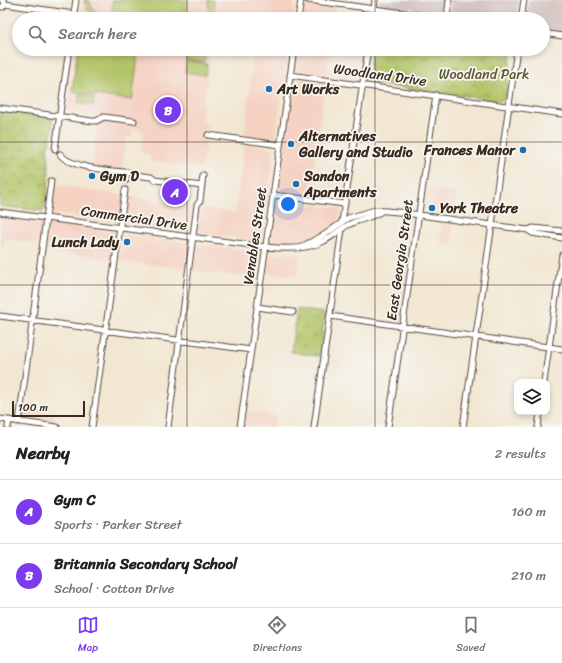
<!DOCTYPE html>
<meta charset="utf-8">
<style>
body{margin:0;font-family:Sriracha,sans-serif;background:#f6f6f6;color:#222}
.controls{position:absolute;right:12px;bottom:12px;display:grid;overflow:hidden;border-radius:8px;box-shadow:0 2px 6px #0003}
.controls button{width:36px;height:36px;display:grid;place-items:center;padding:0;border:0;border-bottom:1px solid #e0e0e0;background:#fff;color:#222;font:20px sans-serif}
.scale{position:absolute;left:12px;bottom:10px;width:73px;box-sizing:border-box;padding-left:4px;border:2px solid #3b2a1e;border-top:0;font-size:11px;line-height:14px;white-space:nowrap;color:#3b2a1e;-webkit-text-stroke:3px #f6f6f2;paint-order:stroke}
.you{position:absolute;left:288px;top:204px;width:14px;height:14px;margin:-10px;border:3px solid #fff;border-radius:50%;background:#1a73e8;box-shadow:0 0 0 6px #1a73e833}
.badge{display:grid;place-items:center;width:26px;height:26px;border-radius:50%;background:#7c3aed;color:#fff;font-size:13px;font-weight:700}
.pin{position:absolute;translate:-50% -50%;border:2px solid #fff;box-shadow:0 1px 4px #0006}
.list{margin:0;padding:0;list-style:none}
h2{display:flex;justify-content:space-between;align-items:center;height:52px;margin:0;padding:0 16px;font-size:17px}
h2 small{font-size:13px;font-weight:400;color:#767676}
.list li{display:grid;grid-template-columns:26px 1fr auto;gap:12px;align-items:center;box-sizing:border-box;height:64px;padding:0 16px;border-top:1px solid #e0e0e0}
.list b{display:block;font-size:15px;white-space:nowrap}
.list p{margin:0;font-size:13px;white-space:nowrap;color:#767676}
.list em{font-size:13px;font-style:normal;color:#767676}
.icon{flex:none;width:22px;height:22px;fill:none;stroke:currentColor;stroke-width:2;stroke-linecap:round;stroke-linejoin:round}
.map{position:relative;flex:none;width:562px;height:427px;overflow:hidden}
.search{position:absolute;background:#fff;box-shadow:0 2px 6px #0003;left:12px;right:12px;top:12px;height:44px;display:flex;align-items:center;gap:10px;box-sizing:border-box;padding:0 14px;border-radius:22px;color:#767676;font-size:15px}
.sheet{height:180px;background:#fff}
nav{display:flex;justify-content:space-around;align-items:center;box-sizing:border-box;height:56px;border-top:1px solid #e0e0e0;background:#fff;font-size:11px;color:#767676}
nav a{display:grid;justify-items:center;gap:2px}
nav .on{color:#7c3aed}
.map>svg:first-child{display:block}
</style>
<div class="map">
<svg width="562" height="427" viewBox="0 0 562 427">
<defs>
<pattern id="park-crowns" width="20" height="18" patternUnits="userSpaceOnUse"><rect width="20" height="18" fill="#b2c467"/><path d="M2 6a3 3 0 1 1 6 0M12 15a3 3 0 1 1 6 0" fill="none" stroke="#929f54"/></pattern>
</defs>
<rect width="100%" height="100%" fill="#f6f6f2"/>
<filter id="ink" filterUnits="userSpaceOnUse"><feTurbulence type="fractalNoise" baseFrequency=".025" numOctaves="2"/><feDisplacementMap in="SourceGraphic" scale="8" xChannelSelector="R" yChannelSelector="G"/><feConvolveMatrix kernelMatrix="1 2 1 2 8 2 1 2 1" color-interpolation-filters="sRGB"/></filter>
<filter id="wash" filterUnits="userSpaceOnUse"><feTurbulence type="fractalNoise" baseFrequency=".012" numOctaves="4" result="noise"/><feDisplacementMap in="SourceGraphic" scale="16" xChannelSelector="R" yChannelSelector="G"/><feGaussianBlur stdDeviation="0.9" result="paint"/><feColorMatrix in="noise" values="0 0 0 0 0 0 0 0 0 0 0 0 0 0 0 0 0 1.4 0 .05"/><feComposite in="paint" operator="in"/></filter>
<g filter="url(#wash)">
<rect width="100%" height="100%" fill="#f2e7d2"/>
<path fill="#f5d2c2" d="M83 0H295L293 19H80Z
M335 0H371L369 4H366Z
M306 2 336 6 334 19H303Z
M76 49H211L201 122 208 124 202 168 151 161 152 159 150 158V154L141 153 144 131H142V130L132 128 131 138H126L122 171 92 166 98 117 68 113Z
M255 49H288L285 74 286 77 285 82 283 86 276 136 274 139 272 140 247 137 245 134 244 133Z
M299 49H330L326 75 296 70Z
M297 79 325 83 310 194 307 195 282 191 279 187 293 87 292 82Z
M246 144 271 148 274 151 261 238 256 241 199 233 197 230 200 213 204 208 235 213 244 147Z
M56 185 192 206 189 229 187 231 54 214 51 209 54 186Z
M426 188 457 192 453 214 423 209V202Z
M280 201 339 208 341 210V220L323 234 308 241 298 244 273 243 272 240 277 204Z
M0 217 41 223 43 227 40 244 5 239 4 247H0Z
M443 223 454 224 451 245 440 244Z
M52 224 114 232 115 235 112 260 45 250 48 229 50 225Z
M124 234 186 242 188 246 186 269 119 261 122 236Z
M197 244 258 252 260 256 257 278 191 271 194 248Z
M299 253 300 256 297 276 266 273 269 258 272 254Z
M24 410 55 414 54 421V422L26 418 24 416Z
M246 412 276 416 275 427H244Z"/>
<path fill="#d1bfbd" d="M379 0H446L444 12 439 14 414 10 413 8H410L409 9 382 6 380 4Z
M451 0H519L516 19H476L453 15 450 7Z
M529 0H562V33L543 29V19H526Z"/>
<path fill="#b2c467" stroke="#767742" d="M84 0H89C93 15 104 17 117 19H96L89 12Z
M113 0H187L185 19H131L111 16Z
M208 0H213C215 7 214 13 212 19H206L209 12Z
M226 13 253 17V19H226Z
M78 49H139L132 100 72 92Z
M188 52 205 54 204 62 187 60Z
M187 61 207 64 205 75 185 72Z"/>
<path fill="url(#park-crowns)" stroke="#767742" d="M380 13H382L425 19H376L377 15Z
M372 49H512L505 99 500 101 371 83 369 79Z
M79 95 94 97 93 105 78 103Z
M0 111 52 118C54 128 51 140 47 148 47 150 48 152 48 154 50 164 48 204 43 211L0 206Z
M297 309 325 313 319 356 291 352Z"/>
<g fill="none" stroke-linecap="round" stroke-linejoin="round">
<path stroke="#72aae1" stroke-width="1.5" d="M39 139 40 135 43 133"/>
</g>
</g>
<g filter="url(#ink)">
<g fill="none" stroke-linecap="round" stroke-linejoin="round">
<g stroke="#564639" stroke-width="7">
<path id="minor" d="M308 0 448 19
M5 4 74 14
M0 7H3L5 4 4 1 2 0
M374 9 375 0
M73 19 76 0
M298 19 301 0
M447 19 449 0
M521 19 524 0
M543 33 562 36
M290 75 562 114
M0 108 92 121H96L104 117 134 121
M208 135 280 145
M55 149 69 49
M60 154C70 169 117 171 134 173L135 175 151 177 155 180 202 186
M126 180 127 172
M273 195 345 204
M0 212 266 247C284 249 308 250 324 241 332 237 339 230 348 225 359 219 372 218 382 211
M342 222 368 49
M528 230 532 233 562 238
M303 246 324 235 348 218 375 210 398 212 528 230 533 228 562 231
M257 307 293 312
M0 316 251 350
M330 316 562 349
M544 382 562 255
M0 419 57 427
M19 422 51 181
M8 427 9 420
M92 427 125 190
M168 427 197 205 200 201 203 175
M240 427 294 49
M314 427 342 229
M388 427 436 95
M463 427 517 49
M538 427 540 412"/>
</g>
<use href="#minor" stroke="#fff" stroke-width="5"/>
</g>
</g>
<path fill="none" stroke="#3b2a1e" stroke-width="1" stroke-opacity="0.55" d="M187 0V19M375 0V19M187 49V427M375 49V427M0 142H562M0 285H562"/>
<g fill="#1f6fb2" stroke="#f6f6f2" stroke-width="1.5">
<circle cx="269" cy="89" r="4"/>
<circle cx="291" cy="144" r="4"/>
<circle cx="523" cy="150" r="4"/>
<circle cx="92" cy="176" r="4"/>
<circle cx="296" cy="184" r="4"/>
<circle cx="432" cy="208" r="4"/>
<circle cx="127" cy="242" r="4"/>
</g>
<g text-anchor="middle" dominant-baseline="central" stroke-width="3.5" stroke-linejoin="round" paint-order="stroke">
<g font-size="14" fill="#5f5834" stroke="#f6f6f2">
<text x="484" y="74">Woodland Park</text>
</g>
<g font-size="14" fill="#3b2a1e" stroke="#f6f6f2">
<text transform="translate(380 75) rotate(8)">Woodland Drive</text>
<text transform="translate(134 218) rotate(8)">Commercial Drive</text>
<text transform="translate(255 236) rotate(-82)">Venables Street</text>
<text transform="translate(400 260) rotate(-82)">East Georgia Street</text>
</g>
<g font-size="14" font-weight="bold" fill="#3b2a1e" stroke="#f6f6f2" text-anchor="start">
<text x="277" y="89">Art Works</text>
<text x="299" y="136">Alternatives<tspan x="299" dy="16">Gallery and Studio</tspan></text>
<text x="515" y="150" text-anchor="end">Frances Manor</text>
<text x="100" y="176">Gym D</text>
<text x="304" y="176">Sandon<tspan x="304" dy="16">Apartments</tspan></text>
<text x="440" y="208">York Theatre</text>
<text x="119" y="242" text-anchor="end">Lunch Lady</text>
</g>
</g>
</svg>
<div class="controls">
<button><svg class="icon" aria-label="layers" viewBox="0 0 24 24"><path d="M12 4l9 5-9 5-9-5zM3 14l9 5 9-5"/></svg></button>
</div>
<div class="scale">100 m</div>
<div class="you"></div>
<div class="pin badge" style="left:175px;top:192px">A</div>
<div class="pin badge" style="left:168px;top:110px">B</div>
<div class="search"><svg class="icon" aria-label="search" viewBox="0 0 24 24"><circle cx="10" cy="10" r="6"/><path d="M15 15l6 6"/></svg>Search here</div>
</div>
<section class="sheet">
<h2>Nearby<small>2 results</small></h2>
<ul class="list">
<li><span class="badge">A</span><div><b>Gym C</b><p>Sports · Parker Street</p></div><em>160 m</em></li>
<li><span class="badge">B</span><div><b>Britannia Secondary School</b><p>School · Cotton Drive</p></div><em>210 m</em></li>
</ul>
</section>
<nav>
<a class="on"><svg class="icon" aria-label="map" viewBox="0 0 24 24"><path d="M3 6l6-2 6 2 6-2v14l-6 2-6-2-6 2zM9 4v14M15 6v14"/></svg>Map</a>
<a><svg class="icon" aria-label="directions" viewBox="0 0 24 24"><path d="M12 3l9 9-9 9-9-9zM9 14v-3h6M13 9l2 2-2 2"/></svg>Directions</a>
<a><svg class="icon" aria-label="saved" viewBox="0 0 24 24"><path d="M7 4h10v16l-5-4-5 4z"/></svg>Saved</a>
</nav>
